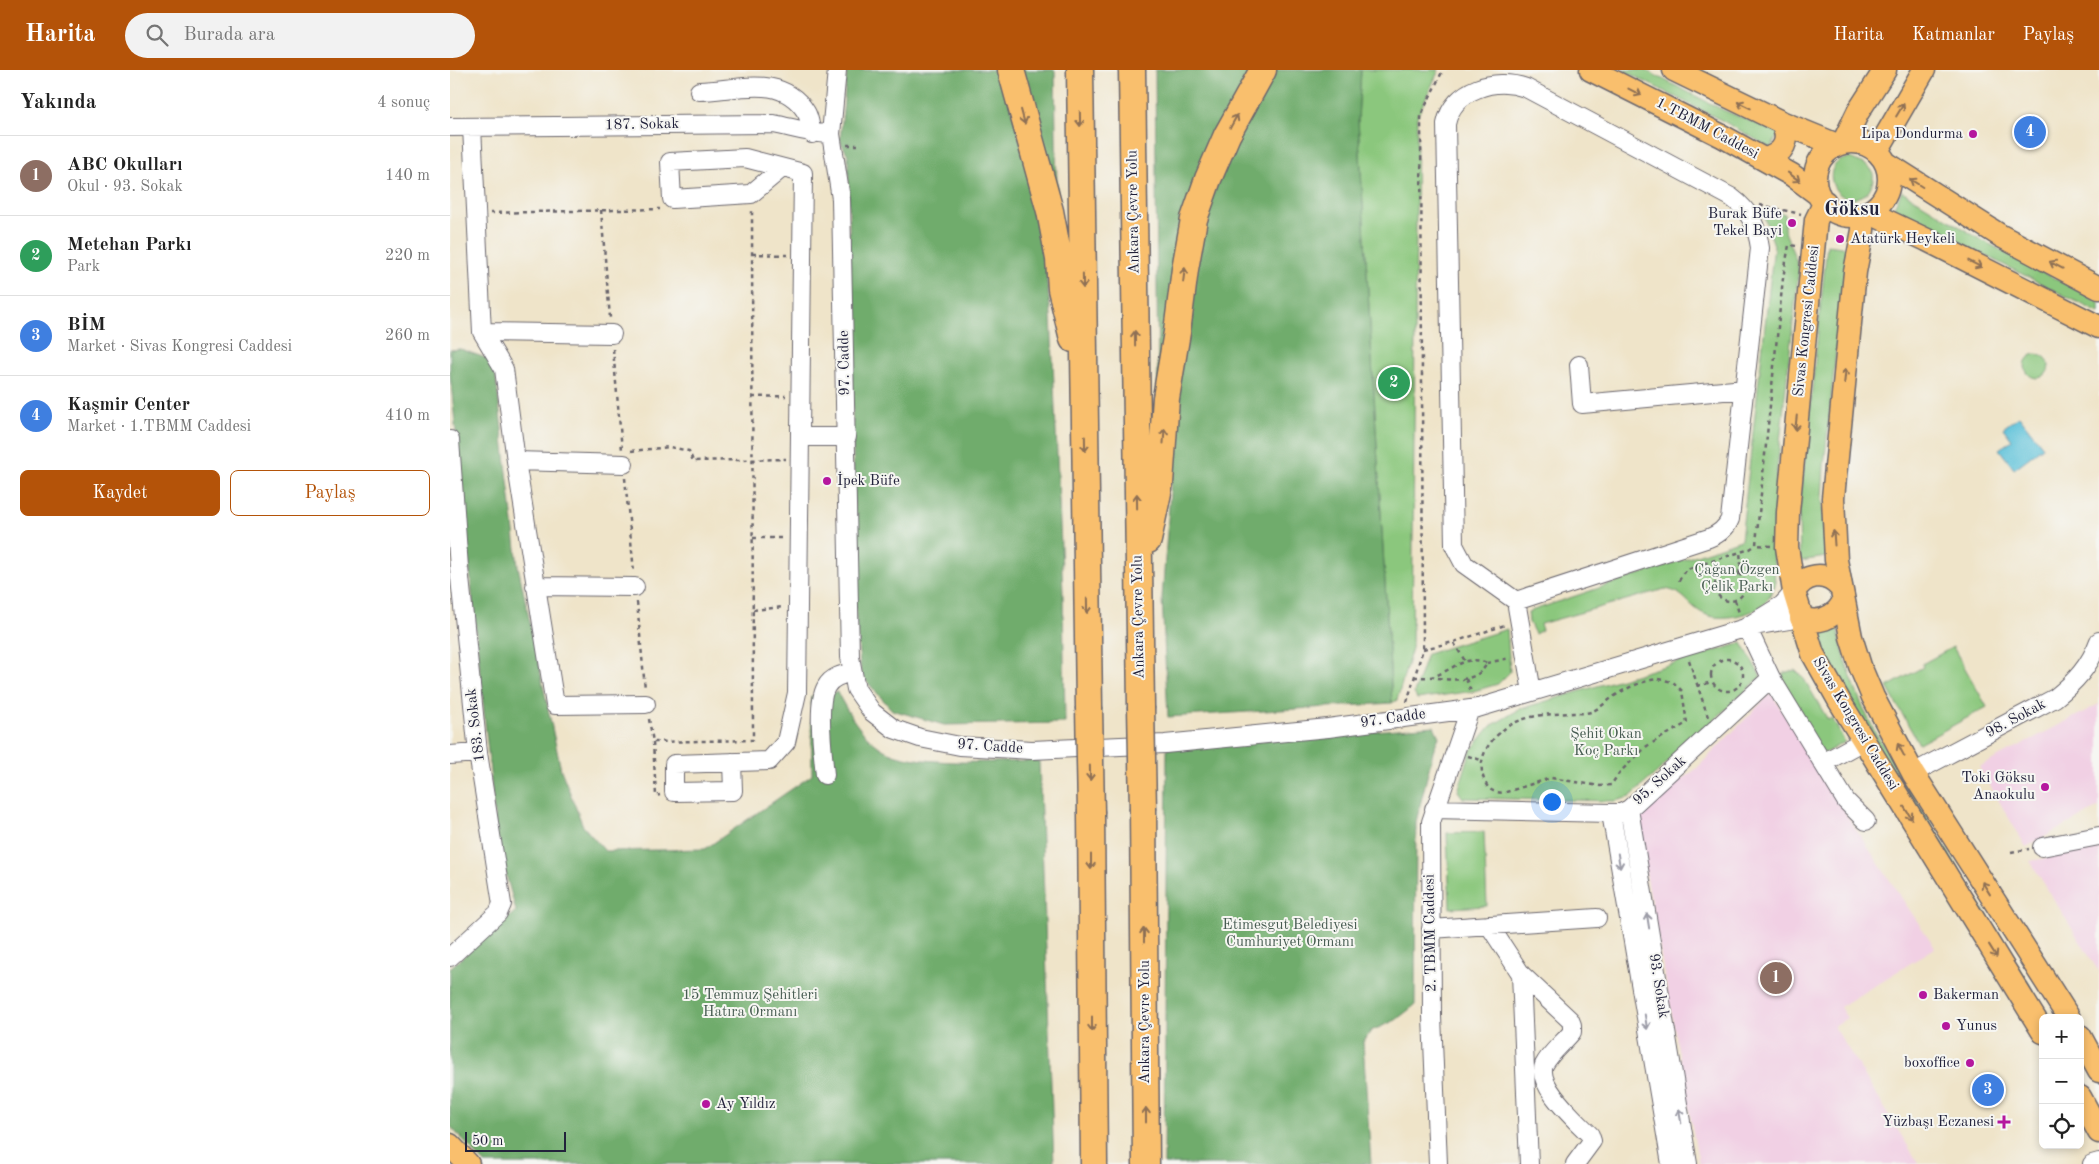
<!DOCTYPE html>
<html lang="tr">
<meta charset="utf-8">
<style>
body{margin:0;font-family:"Old Standard TT",serif;background:#f2f2f2;color:#222}
.controls{position:absolute;right:15px;bottom:15px;display:grid;overflow:hidden;border-radius:8px;box-shadow:0 2px 8px #0003}
.controls button{width:45px;height:45px;display:grid;place-items:center;padding:0;border:0;border-bottom:1px solid #e0e0e0;background:#fff;color:#222;font:25px sans-serif}
.scale{position:absolute;left:15px;bottom:12px;width:101px;box-sizing:border-box;padding-left:5px;border:2px solid #22223b;border-top:0;font-size:14px;line-height:18px;white-space:nowrap;color:#22223b;-webkit-text-stroke:4px #f6f6f2;paint-order:stroke}
.you{position:absolute;left:1101px;top:731px;width:18px;height:18px;margin:-12px;border:4px solid #fff;border-radius:50%;background:#1a73e8;box-shadow:0 0 0 8px #1a73e833}
.badge{display:grid;place-items:center;width:32px;height:32px;border-radius:50%;background:#b45309;color:#fff;font-size:16px;font-weight:700}
.pin{position:absolute;translate:-50% -50%;border:2px solid #fff;box-shadow:0 1px 5px #0006}
.list{margin:0;padding:0;list-style:none}
h2{display:flex;justify-content:space-between;align-items:center;height:65px;margin:0;padding:0 20px;font-size:21px}
h2 small{font-size:16px;font-weight:400;color:#767676}
.list li{display:grid;grid-template-columns:32px 1fr auto;gap:15px;align-items:center;box-sizing:border-box;height:80px;padding:0 20px;border-top:1px solid #e0e0e0}
.list b{display:block;font-size:19px;white-space:nowrap}
.list p{margin:0;font-size:16px;white-space:nowrap;color:#767676}
.list em{font-size:16px;font-style:normal;color:#767676}
.actions{display:flex;gap:10px;padding:15px 20px}
.actions a{flex:1;padding:11px 0;border:1px solid #b45309;border-radius:8px;text-align:center;font-size:18px;color:#b45309}
.actions .main{background:#b45309;color:#fff}
.icon{flex:none;width:28px;height:28px;fill:none;stroke:currentColor;stroke-width:2;stroke-linecap:round;stroke-linejoin:round}
.map{position:relative;flex:none;width:1649px;height:1094px;overflow:hidden}
header{display:flex;align-items:center;gap:30px;box-sizing:border-box;height:70px;padding:0 25px;background:#b45309;color:#fff}
header strong{font-size:24px}
nav{display:flex;gap:28px;margin-inline-start:auto;font-size:18px}
.search{width:350px;height:45px;background:#f2f2f2;display:flex;align-items:center;gap:12px;box-sizing:border-box;padding:0 18px;border-radius:28px;color:#767676;font-size:19px}
main{display:flex}
aside{flex:1;background:#fff}
.map>svg:first-child{display:block}
</style>
<header>
<strong>Harita</strong>
<div class="search"><svg class="icon" aria-label="search" viewBox="0 0 24 24"><circle cx="10" cy="10" r="6"/><path d="M15 15l6 6"/></svg>Burada ara</div>
<nav><a>Harita</a><a>Katmanlar</a><a>Paylaş</a></nav>
</header>
<main>
<aside>
<h2>Yakında<small>4 sonuç</small></h2>
<ul class="list">
<li><span class="badge" style="background:#8d6e63">1</span><div><b>ABC Okulları</b><p>Okul · 93. Sokak</p></div><em>140 m</em></li>
<li><span class="badge" style="background:#2e9e5b">2</span><div><b>Metehan Parkı</b><p>Park</p></div><em>220 m</em></li>
<li><span class="badge" style="background:#3f7fe0">3</span><div><b>BİM</b><p>Market · Sivas Kongresi Caddesi</p></div><em>260 m</em></li>
<li><span class="badge" style="background:#3f7fe0">4</span><div><b>Kaşmir Center</b><p>Market · 1.TBMM Caddesi</p></div><em>410 m</em></li>
</ul>
<div class="actions"><a class="main">Kaydet</a><a>Paylaş</a></div>
</aside>
<div class="map">
<svg width="1649" height="1094" viewBox="0 0 1649 1094">
<rect width="100%" height="100%" fill="#f6f6f2"/>
<filter id="ink" filterUnits="userSpaceOnUse"><feTurbulence type="fractalNoise" baseFrequency=".02" numOctaves="2"/><feDisplacementMap in="SourceGraphic" scale="10" xChannelSelector="R" yChannelSelector="G"/><feConvolveMatrix kernelMatrix="1 2 1 2 8 2 1 2 1" color-interpolation-filters="sRGB"/></filter>
<filter id="wash" filterUnits="userSpaceOnUse"><feTurbulence type="fractalNoise" baseFrequency=".0096" numOctaves="4" result="noise"/><feDisplacementMap in="SourceGraphic" scale="20" xChannelSelector="R" yChannelSelector="G"/><feGaussianBlur stdDeviation="1.12" result="paint"/><feColorMatrix in="noise" values="0 0 0 0 0 0 0 0 0 0 0 0 0 0 0 0 0 1.4 0 .05"/><feComposite in="paint" operator="in"/></filter>
<g filter="url(#wash)">
<rect width="100%" height="100%" fill="#efe4c9"/>
<path fill="#f1d0e4" d="M1321 623 1403 755 1485 878 1390 937 1397 948 1384 956 1469 1094H1249L1185 743 1246 699Z
M1649 634V737L1576 777 1529 697Z
M1649 778V902L1580 791Z"/>
<path fill="#8bc77d" stroke="#56745c" d="M911 0H989L967 47 962 578 947 630 942 633 908 49Z
M1172 0H1195L1273 40 1329 63 1321 78 1273 51Z
M1400 88C1406 91 1416 94 1421 99 1427 107 1420 123 1412 126 1382 140 1367 90 1400 88Z
M1452 121 1528 168 1649 232V243L1495 165 1441 143Z
M1312 141H1324L1335 144 1334 159 1349 198 1326 408 1323 471 1325 515C1322 522 1318 529 1313 535 1301 545 1271 551 1257 545 1238 538 1237 522 1215 519L1090 554 1092 560 1085 564 1079 552 1078 542 1291 470 1324 175Z
M1377 175 1399 178 1391 232 1374 396 1372 427 1376 487 1350 491 1349 445Z
M1575 296a12 12 0 1 1 24 0a12 12 0 1 1-24 0Z
M1386 551C1393 589 1406 625 1424 660L1600 948H1593L1398 636 1361 557Z
M1057 559 1060 602 1048 614 1024 621 967 629 964 623 977 584Z
M1292 573 1311 607 1180 727 1165 731 1013 728 1008 721 1021 680 1041 656 1070 639Z
M1503 577 1537 637 1469 674 1437 617 1473 597 1472 594Z
M1345 600 1354 609 1378 650 1382 648 1395 672 1373 684 1329 609 1334 603Z
M1034 762 1037 836 1000 838 997 763Z"/>
<path fill="#70ac6c" stroke="#496754" d="M397 0H552L595 167 597 212 601 245 613 523 615 653 494 655 442 640 411 605 406 552 398 85 390 71Z
M569 0H605L607 125Z
M705 0H802L779 39 708 325Z
M822 0H911L908 49 942 633 718 647 712 528 728 318 744 201 762 126Z
M10 279 44 291 68 496 111 700 133 756 155 781 255 779 362 705 361 626 387 622C399 644 410 664 431 678 459 698 553 691 589 691L604 1094H35L0 1056V898L66 841 47 772 0 303V280Z
M984 656 989 667 984 678 966 752 965 935 946 950 921 961 913 972 921 1094H714L717 678Z"/>
<path fill="#5bc1d9" stroke="#3e728a" d="M1569 346 1593 377 1564 399 1549 379 1562 370 1553 358Z"/>
</g>
<g filter="url(#ink)">
<g fill="none" stroke-linecap="round" stroke-linejoin="round">
<g stroke="#6a666d" stroke-width="20">
<path id="minor" d="M387 0 381 64 391 129 400 587 406 619 422 642 444 659 470 668 510 676 582 680 715 674 878 658 1028 638 1295 558 1332 535 1344 522
M249 21C285 21 331 2 356 42 360 48 360 57 362 64
M0 57 324 54C344 58 360 64 381 64
M22 57 32 262 54 299 66 391 105 635 196 634
M32 262 162 264
M1129 295 1132 334 1295 319
M350 367H397
M0 370 9 498 28 683 52 834 48 843 0 887
M66 391 174 394
M85 516 185 517
M1066 531 1259 468C1269 464 1276 459 1280 449L1310 178C1307 156 1300 141 1281 127L1076 18C1045 7 1003 19 996 54L1004 475 1014 494 1066 531 1082 622
M1303 556 1351 548
M1321 608 1396 731 1416 751
M0 685 28 683
M282 692 283 721 224 722V694L319 691 336 672 347 623 353 103 295 88 220 92 222 129 301 124 332 98
M1373 693 1413 671
M1463 703 1605 628C1625 612 1640 596 1649 571
M375 705C373 684 366 634 376 617 381 607 393 604 403 602
M984 739 1161 743H1171L1179 739 1321 608 1297 557
M1179 739 1238 1094
M1161 743 1221 1094
M1592 777 1649 766
M1039 855 1071 904 1120 950 1122 955V962C1114 972 1099 984 1094 995 1086 1016 1126 1050 1140 1065L1142 1071 1125 1094
M981 859 1147 848
M1071 904 1079 1094
M988 1094 982 946 981 752 1020 639
M1642 1094 1649 1092"/>
</g>
<g stroke="#6a666d" stroke-width="25">
<path id="major" d="M1141 0 1272 66 1342 105 1369 125
M1224 0 1331 52 1387 75
M1365 109a37 37 0 1 1 74 0a37 37 0 1 1-74 0Z
M1393 73 1408 42 1435 0
M1427 81 1474 0
M1314 89C1333 85 1342 70 1331 52
M1436 93 1551 166 1649 218
M1375 132 1366 150 1338 442 1337 477 1344 522 1363 584 1390 632 1593 962
M1418 142 1477 170 1649 257
M1413 144V160L1405 202 1383 428 1386 490 1401 567 1410 596 1423 627 1463 703 1619 948
M1344 522C1354 504 1375 500 1390 517
M1351 548C1368 554 1383 549 1393 533
M1630 966 1649 1001
M1630 1027 1649 1062
M0 1075 18 1094"/>
</g>
<g stroke="#6a666d" stroke-width="29">
<path id="highway" d="M561 0 600 141 609 189 611 219 623 269
M630 0 639 637
M682 0 691 637
M698 470 710 413 716 328 727 262 735 199 744 149 758 109 777 65 813 0
M693 740 696 1094
M641 743 644 1094"/>
</g>
<path stroke="#6a666d" stroke-width="2.5" stroke-dasharray="4 4" stroke-linecap="butt" d="M397 75H408
M1310 135 1351 144
M151 140 160 248
M40 143 210 139
M302 184 338 185
M163 279 172 380
M302 327 336 326
M181 381 220 377 239 381 243 391 336 389
M175 408 184 502
M303 468H335
M1321 476 1306 475 1307 463 1333 208 1339 175 1347 176
M1265 516a15 15 0 1 1 30 0a15 15 0 1 1-30 0Z
M1289 504 1291 493 1290 482
M1229 511 1233 503 1240 498 1300 479 1306 475
M1285 530 1289 543
M187 532 195 619
M303 540 334 537
M1004 573 1015 591
M973 579 1004 572 1055 555
M1261 605a16 16 0 1 1 32 0a16 16 0 1 1-32 0Z
M1239 590 1258 647
M1037 593 1060 588
M964 607C971 607 979 608 985 606 1003 599 1017 584 1037 593 1028 613 1001 611 983 607
M1016 609 1022 624
M1208 609 1223 612 1232 621 1237 653 1197 676 1170 702 1161 715 1150 716 1101 708 1053 723C1044 722 1039 721 1035 712 1025 689 1039 670 1057 657 1077 644 1101 644 1124 643 1130 643 1137 644 1143 641 1150 638 1156 632 1162 628 1175 618 1192 611 1208 609Z
M1247 616 1262 612
M957 632 973 579 971 45 993 0
M199 649 203 672 303 670 302 138
M203 672 206 726 210 725
M1018 686 1031 690
M1561 782 1579 779"/>
<use href="#minor" stroke="#fff" stroke-width="18"/>
<use href="#major" stroke="#f9bf6d" stroke-width="22"/>
<use href="#highway" stroke="#f9bf6d" stroke-width="26"/>
<g stroke="#6a666d" stroke-width="29" stroke-linecap="butt">
<path id="highway-bridge" d="M639 637 641 743
M691 637 693 740"/>
</g>
<use href="#highway-bridge" stroke="#f9bf6d" stroke-width="26"/>
</g>
<defs><path id="oneway-shaft" d="M-6 0H5M1.5-3L5.5 0L1.5 3" fill="none" stroke-width="1.6" stroke-linecap="round" stroke-linejoin="round" transform="scale(1.25)"/></defs>
<g stroke="#8e7054">
<use href="#oneway-shaft" transform="translate(1185 22) rotate(27)"/>
<use href="#oneway-shaft" transform="translate(1294 35) rotate(-154)"/>
<use href="#oneway-shaft" transform="translate(1450 40) rotate(-59)"/>
<use href="#oneway-shaft" transform="translate(573 47) rotate(75)"/>
<use href="#oneway-shaft" transform="translate(630 49) rotate(89)"/>
<use href="#oneway-shaft" transform="translate(784 51) rotate(-61)"/>
<use href="#oneway-shaft" transform="translate(1344 107) rotate(36)"/>
<use href="#oneway-shaft" transform="translate(1466 113) rotate(-148)"/>
<use href="#oneway-shaft" transform="translate(1525 194) rotate(27)"/>
<use href="#oneway-shaft" transform="translate(1606 195) rotate(-152)"/>
<use href="#oneway-shaft" transform="translate(734 205) rotate(-83)"/>
<use href="#oneway-shaft" transform="translate(633 211) rotate(89)"/>
<use href="#oneway-shaft" transform="translate(685 268) rotate(-91)"/>
<use href="#oneway-shaft" transform="translate(1395 306) rotate(-84)"/>
<use href="#oneway-shaft" transform="translate(1346 353) rotate(96)"/>
<use href="#oneway-shaft" transform="translate(714 366) rotate(-86)"/>
<use href="#oneway-shaft" transform="translate(635 374) rotate(89)"/>
<use href="#oneway-shaft" transform="translate(687 431) rotate(-91)"/>
<use href="#oneway-shaft" transform="translate(1384 468) rotate(-94)"/>
<use href="#oneway-shaft" transform="translate(637 536) rotate(89)"/>
<use href="#oneway-shaft" transform="translate(1451 680) rotate(-118)"/>
<use href="#oneway-shaft" transform="translate(640 703) rotate(89)"/>
<use href="#oneway-shaft" transform="translate(1458 743) rotate(58)"/>
<use href="#oneway-shaft" transform="translate(641 792) rotate(90)"/>
<use href="#oneway-shaft" transform="translate(1536 818) rotate(-122)"/>
<use href="#oneway-shaft" transform="translate(694 865) rotate(-90)"/>
<use href="#oneway-shaft" transform="translate(1543 881) rotate(58)"/>
<use href="#oneway-shaft" transform="translate(642 954) rotate(90)"/>
<use href="#oneway-shaft" transform="translate(696 1045) rotate(-90)"/>
</g>
<g stroke="#9c9ca7">
<use href="#oneway-shaft" transform="translate(1169 791) rotate(81)"/>
<use href="#oneway-shaft" transform="translate(1198 851) rotate(-99)"/>
<use href="#oneway-shaft" transform="translate(1196 952) rotate(81)"/>
<use href="#oneway-shaft" transform="translate(1230 1046) rotate(-100)"/>
</g>
</g>
<g fill="#b5179e" stroke="#f6f6f2" stroke-width="2">
<circle cx="1523" cy="64" r="5"/>
<circle cx="1342" cy="153" r="5"/>
<circle cx="1390" cy="169" r="5"/>
<circle cx="377" cy="411" r="5"/>
<circle cx="1595" cy="717" r="5"/>
<circle cx="1473" cy="925" r="5"/>
<circle cx="1496" cy="956" r="5"/>
<circle cx="1520" cy="993" r="5"/>
<circle cx="256" cy="1034" r="5"/>
<path d="M1551.5 1044.5h5v5h5v5h-5v5h-5v-5h-5v-5h5z"/>
</g>
<g text-anchor="middle" dominant-baseline="central" stroke-width="4" stroke-linejoin="round" paint-order="stroke">
<g font-size="15" fill="#22223b" stroke="#f6f6f2">
<text transform="translate(192 55) rotate(-1)">187. Sokak</text>
<text transform="translate(1257 59) rotate(28)">1.TBMM Caddesi</text>
<text transform="translate(684 142) rotate(-91)">Ankara Çevre Yolu</text>
<text transform="translate(1357 251) rotate(-84)">Sivas Kongresi Caddesi</text>
<text transform="translate(395 293) rotate(-91)">97. Cadde</text>
<text transform="translate(689 547) rotate(-91)">Ankara Çevre Yolu</text>
<text transform="translate(943 649) rotate(-8)">97. Cadde</text>
<text transform="translate(1566 649) rotate(-28)">98. Sokak</text>
<text transform="translate(1405 654) rotate(59)">Sivas Kongresi Caddesi</text>
<text transform="translate(26 655) rotate(-97)">183. Sokak</text>
<text transform="translate(540 677) rotate(4)">97. Cadde</text>
<text transform="translate(1210 711) rotate(-42)">95. Sokak</text>
<text transform="translate(981 863) rotate(-91)">2. TBMM Caddesi</text>
<text transform="translate(1208 916) rotate(81)">93. Sokak</text>
<text transform="translate(695 952) rotate(-90)">Ankara Çevre Yolu</text>
</g>
<g font-size="15" fill="#22223b" stroke="#f6f6f2" text-anchor="end">
<text x="1513" y="64">Lipa Dondurma</text>
<text x="1332" y="144">Burak Büfe<tspan x="1332" dy="17">Tekel Bayi</tspan></text>
<text x="1400" y="169" text-anchor="start">Atatürk Heykeli</text>
<text x="387" y="411" text-anchor="start">İpek Büfe</text>
<text x="1585" y="708">Toki Göksu<tspan x="1585" dy="17">Anaokulu</tspan></text>
<text x="1483" y="925" text-anchor="start">Bakerman</text>
<text x="1506" y="956" text-anchor="start">Yunus</text>
<text x="1510" y="993">boxoffice</text>
<text x="266" y="1034" text-anchor="start">Ay Yıldız</text>
<text x="1544" y="1052">Yüzbaşı Eczanesi</text>
</g>
<g font-size="15" fill="#475c52" stroke="#f6f6f2">
<text x="1287" y="500">Çağan Özgen<tspan x="1287" dy="17">Çelik Parkı</tspan></text>
<text x="1156" y="664">Şehit Okan<tspan x="1156" dy="17">Koç Parkı</tspan></text>
<text x="840" y="855">Etimesgut Belediyesi<tspan x="840" dy="17">Cumhuriyet Ormanı</tspan></text>
<text x="300" y="925">15 Temmuz Şehitleri<tspan x="300" dy="17">Hatıra Ormanı</tspan></text>
</g>
<g font-size="20" font-weight="bold" fill="#22223b" stroke="#f6f6f2">
<text x="1402" y="140">Göksu</text>
</g>
</g>
</svg>
<div class="controls">
<button>+</button>
<button>−</button>
<button><svg class="icon" aria-label="locate" viewBox="0 0 24 24"><circle cx="12" cy="12" r="6"/><path d="M12 2v4M12 18v4M2 12h4M18 12h4"/></svg></button>
</div>
<div class="scale">50 m</div>
<div class="you"></div>
<div class="pin badge" style="left:1326px;top:908px;background:#8d6e63">1</div>
<div class="pin badge" style="left:944px;top:313px;background:#2e9e5b">2</div>
<div class="pin badge" style="left:1538px;top:1020px;background:#3f7fe0">3</div>
<div class="pin badge" style="left:1580px;top:62px;background:#3f7fe0">4</div>
</div>
</main>
